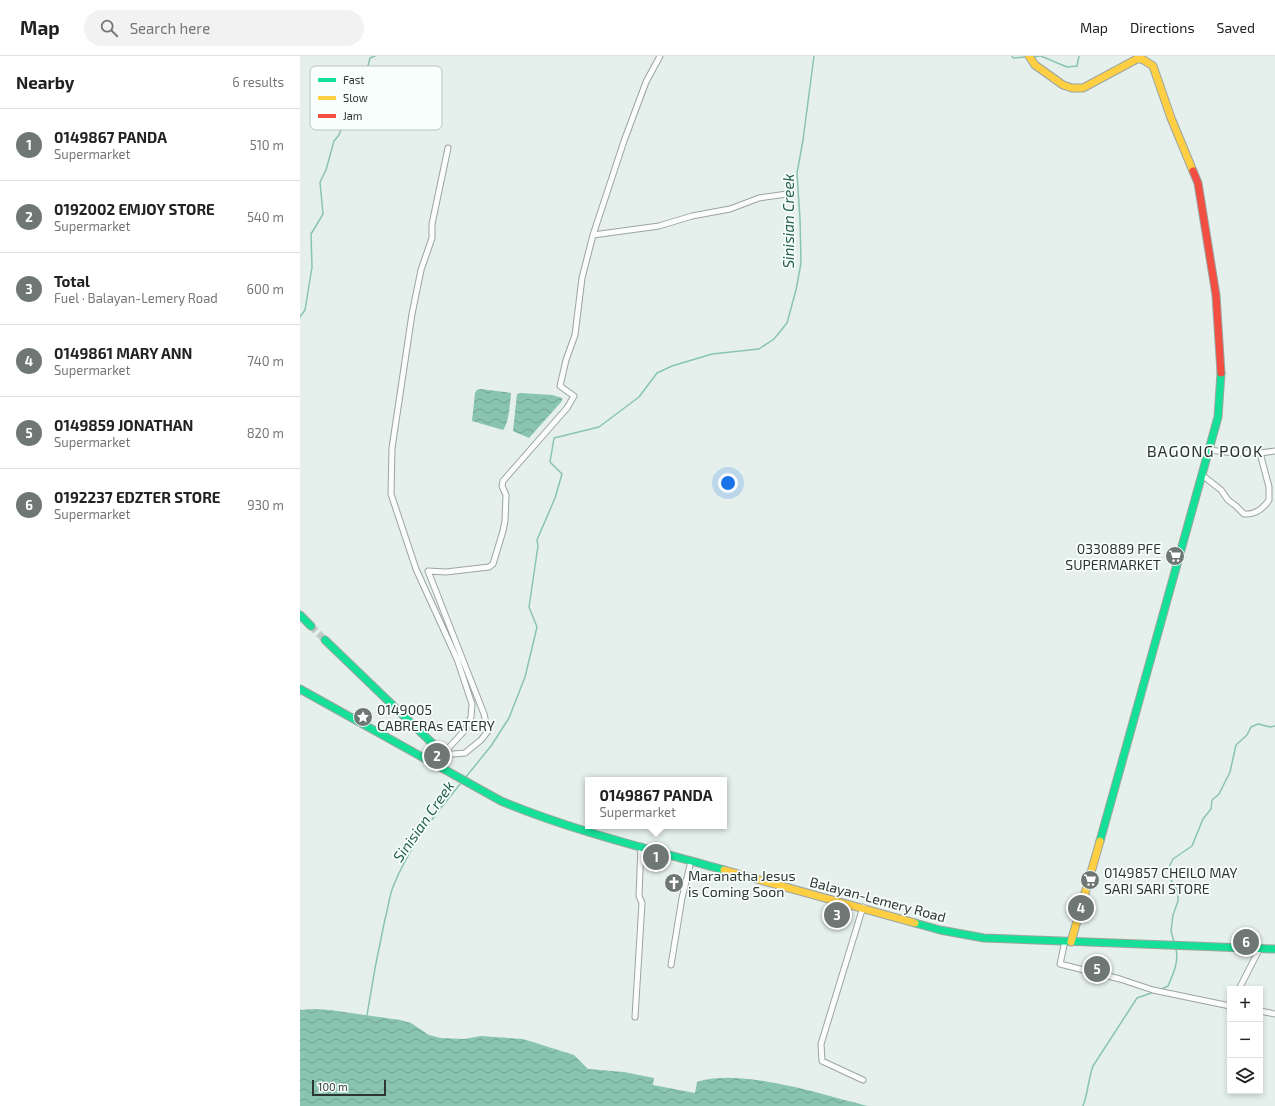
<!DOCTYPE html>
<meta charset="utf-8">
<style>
body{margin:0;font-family:"Exo 2",sans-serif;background:#f2f2f2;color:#222}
.controls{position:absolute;right:12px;bottom:12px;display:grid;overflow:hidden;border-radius:0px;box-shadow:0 2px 6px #0003}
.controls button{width:36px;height:36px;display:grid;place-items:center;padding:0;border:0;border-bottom:1px solid #e0e0e0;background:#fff;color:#222;font:20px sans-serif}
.scale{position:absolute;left:12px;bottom:10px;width:74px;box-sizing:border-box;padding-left:4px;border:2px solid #2e3633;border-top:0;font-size:11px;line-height:14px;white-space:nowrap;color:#2e3633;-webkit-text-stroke:3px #f7fefb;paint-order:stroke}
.you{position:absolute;left:428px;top:427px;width:14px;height:14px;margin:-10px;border:3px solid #fff;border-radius:50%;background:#1a73e8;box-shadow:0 0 0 6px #1a73e833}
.badge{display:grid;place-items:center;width:26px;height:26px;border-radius:50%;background:#6e7774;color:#fff;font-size:13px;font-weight:700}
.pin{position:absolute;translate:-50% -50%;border:2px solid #fff;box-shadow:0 1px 4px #0006}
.popup{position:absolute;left:285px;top:721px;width:142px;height:52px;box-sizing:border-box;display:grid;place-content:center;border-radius:0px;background:#fff;filter:drop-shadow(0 1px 3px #0005);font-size:13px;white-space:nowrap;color:#767676}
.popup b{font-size:15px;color:#222}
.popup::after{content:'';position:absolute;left:50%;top:100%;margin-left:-8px;border:8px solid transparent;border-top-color:#fff}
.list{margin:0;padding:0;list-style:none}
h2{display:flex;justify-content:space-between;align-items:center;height:52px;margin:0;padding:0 16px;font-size:17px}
h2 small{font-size:13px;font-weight:400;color:#767676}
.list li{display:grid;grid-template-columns:26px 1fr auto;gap:12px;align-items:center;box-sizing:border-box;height:72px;padding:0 16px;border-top:1px solid #e0e0e0}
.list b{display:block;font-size:15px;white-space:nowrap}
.list p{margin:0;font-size:13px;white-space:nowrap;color:#767676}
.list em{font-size:13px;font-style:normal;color:#767676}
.icon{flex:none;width:22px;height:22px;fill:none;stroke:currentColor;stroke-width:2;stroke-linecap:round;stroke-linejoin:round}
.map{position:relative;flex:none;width:975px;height:1050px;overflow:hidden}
header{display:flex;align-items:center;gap:24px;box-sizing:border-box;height:56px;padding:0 20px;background:#fff;border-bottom:1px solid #e0e0e0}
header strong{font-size:19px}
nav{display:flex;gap:22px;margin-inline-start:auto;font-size:14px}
.search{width:280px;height:36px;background:#f2f2f2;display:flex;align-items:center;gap:10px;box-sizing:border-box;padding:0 14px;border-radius:22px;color:#767676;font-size:15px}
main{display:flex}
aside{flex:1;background:#fff}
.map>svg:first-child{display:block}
</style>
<header>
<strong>Map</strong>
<div class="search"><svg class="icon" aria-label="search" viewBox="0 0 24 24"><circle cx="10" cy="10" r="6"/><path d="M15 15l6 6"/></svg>Search here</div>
<nav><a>Map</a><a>Directions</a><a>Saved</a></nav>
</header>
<main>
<aside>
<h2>Nearby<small>6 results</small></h2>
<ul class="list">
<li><span class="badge">1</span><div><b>0149867 PANDA</b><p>Supermarket</p></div><em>510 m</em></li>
<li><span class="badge">2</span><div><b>0192002 EMJOY STORE</b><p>Supermarket</p></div><em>540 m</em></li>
<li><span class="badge">3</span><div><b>Total</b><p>Fuel · Balayan-Lemery Road</p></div><em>600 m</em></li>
<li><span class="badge">4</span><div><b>0149861 MARY ANN</b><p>Supermarket</p></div><em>740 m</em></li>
<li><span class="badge">5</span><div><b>0149859 JONATHAN</b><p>Supermarket</p></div><em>820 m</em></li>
<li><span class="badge">6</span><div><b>0192237 EDZTER STORE</b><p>Supermarket</p></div><em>930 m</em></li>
</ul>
</aside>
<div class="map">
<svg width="975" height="1050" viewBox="0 0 975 1050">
<defs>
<pattern id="water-waves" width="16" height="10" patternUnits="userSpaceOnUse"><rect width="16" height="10" fill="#89c4b0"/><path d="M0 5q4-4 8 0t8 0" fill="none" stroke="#70a090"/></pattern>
</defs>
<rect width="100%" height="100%" fill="#e5f0ec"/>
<path fill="url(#water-waves)" d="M181 333 211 337C210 347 209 367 203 374L172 365 175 337 177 334Z
M221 337 252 339 262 342V345L229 382 213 375 217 338Z
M13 953 30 954 100 964 111 967 129 979 141 982 164 983 181 980 223 983 274 999 288 1013 324 1016 354 1022 353 1029 395 1037 397 1026C440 1011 524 1039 568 1050H0V954Z"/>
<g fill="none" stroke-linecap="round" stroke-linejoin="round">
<path stroke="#89c4b0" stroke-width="1.5" d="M712 0 713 2 726 1
M741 0 767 11 777 10 779 0
M732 1 740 0
M0 261 5 254 12 211 11 178 23 158 20 126 26 114 34 85 39 79 43 68 48 45 54 39 65 36 72 28V18L68 10 70 2 75 0
M165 722 191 690 209 662 225 621 237 571 229 551 238 490 237 484 255 442 262 418 250 406 254 382 299 371 339 341 357 317 372 310 412 298 459 293 474 283 487 267 496 234 501 207 500 163 497 117 503 84 514 0
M874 886 871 875 873 859 878 845V836L871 824 869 811 873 803 892 790 903 763 911 753 912 744 919 738 930 716 936 689 947 679 951 671 958 668 970 671 975 670
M859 934 868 930C873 918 879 907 876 893
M67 959C72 927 78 895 85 863 88 853 89 841 93 831 108 792 135 759 161 727
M783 1050C788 1037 788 1024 793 1010L837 942 854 936"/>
<path stroke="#c0cbc7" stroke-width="7" stroke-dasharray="7 3.5" stroke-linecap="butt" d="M11 570 25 584"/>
<g stroke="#9ca4a1" stroke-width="7">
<path id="street" d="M293 179 359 170 392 160 430 153 459 142 487 138
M909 394 934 397H960
M902 419 921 434 928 444 936 450 944 458C955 459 963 453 969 444V431L960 397 975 395
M142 699 165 697 181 684 188 675 184 658 128 515 146 516 189 511 193 508 203 475 205 465 206 439 202 430 203 425 267 352 274 340 260 330 266 304 275 279 282 222 293 179 324 85 346 26 360 0
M142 699 166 673 171 661 172 648 157 603 116 513 91 438 92 392 112 258 121 214 132 182V168L148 92
M765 885 760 908 820 923 853 934 930 950
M371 909 382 842 391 805
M939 933 960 892
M960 955 975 958
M335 961 342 847 339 840 341 790
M563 1024 522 1005 521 988 563 851"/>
</g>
<g stroke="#9ca4a1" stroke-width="9">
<path id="fast" d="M0 559 11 570
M25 584 133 688 142 699 138 709
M0 633 201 745C273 775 349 793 424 814
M800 785 918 361 921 317
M615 867 640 874 684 882 975 893"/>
</g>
<g stroke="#9ca4a1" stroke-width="9">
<path id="slow" d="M729 0 735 9 763 29 772 32H783L837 3H842L853 10 871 62 893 115
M424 814 615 867
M771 886 800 785"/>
</g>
<g stroke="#9ca4a1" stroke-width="9">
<path id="jam" d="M893 115 898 127 916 239 921 317"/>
</g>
<use href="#street" stroke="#fbfdfc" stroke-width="5"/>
<use href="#fast" stroke="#16e098" stroke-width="7"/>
<use href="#slow" stroke="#ffcf43" stroke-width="7"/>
<use href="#jam" stroke="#f24e42" stroke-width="7"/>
</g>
<defs>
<g id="supermarket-disc" transform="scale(1)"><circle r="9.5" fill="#6e7774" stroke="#f7fefb"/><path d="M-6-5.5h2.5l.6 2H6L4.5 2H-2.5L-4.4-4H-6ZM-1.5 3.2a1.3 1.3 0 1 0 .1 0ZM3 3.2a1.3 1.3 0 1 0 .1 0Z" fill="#fff"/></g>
<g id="sight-disc" transform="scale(1)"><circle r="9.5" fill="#6e7774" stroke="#f7fefb"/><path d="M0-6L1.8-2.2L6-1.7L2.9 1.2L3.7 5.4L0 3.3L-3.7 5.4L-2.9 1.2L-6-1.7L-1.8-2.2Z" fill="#fff"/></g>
<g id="church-disc" transform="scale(1)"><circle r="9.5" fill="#6e7774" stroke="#f7fefb"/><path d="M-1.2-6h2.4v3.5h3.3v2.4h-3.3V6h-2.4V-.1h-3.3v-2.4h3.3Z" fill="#fff"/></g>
</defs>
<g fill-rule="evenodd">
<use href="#supermarket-disc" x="875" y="500"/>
<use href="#sight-disc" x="63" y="661"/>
<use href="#supermarket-disc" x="790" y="824"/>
<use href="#church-disc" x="374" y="827"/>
</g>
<g text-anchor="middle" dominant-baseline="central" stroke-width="3.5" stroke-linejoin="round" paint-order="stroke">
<g font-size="14" fill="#2e3633" stroke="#f7fefb" text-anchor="start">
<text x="861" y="492" text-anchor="end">0330889 PFE<tspan x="861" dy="16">SUPERMARKET</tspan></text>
<text x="77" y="653">0149005<tspan x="77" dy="16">CABRERAs EATERY</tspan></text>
<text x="804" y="816">0149857 CHEILO MAY<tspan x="804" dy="16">SARI SARI STORE</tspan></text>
<text x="388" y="819">Maranatha Jesus<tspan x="388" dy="16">is Coming Soon</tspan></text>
</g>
<g font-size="14" fill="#2e3633" stroke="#f7fefb">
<text transform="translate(578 843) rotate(15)">Balayan-Lemery Road</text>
</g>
<g font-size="15" font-style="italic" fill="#22604e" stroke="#f7fefb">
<text transform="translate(488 165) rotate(-90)">Sinisian Creek</text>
<text transform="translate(123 765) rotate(-55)">Sinisian Creek</text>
</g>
<g font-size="16" letter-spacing="1" fill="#2e3633" stroke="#f7fefb">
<text x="905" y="394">BAGONG POOK</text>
</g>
</g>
<rect x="10" y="10" width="132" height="64" rx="6" fill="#f7fefb" stroke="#bbc2bf" stroke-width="1"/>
<rect x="18" y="22" width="18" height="4" fill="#16e098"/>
<rect x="18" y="40" width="18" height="4" fill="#ffcf43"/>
<rect x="18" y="58" width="18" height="4" fill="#f24e42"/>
<g font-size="11" fill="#2e3633">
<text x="43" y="28">Fast</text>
<text x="43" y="46">Slow</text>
<text x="43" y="64">Jam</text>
</g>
</svg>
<div class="controls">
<button>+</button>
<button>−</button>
<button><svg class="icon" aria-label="layers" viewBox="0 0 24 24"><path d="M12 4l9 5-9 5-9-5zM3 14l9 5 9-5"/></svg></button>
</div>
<div class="scale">100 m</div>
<div class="you"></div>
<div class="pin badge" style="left:356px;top:801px">1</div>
<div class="popup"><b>0149867 PANDA</b>Supermarket</div>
<div class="pin badge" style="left:137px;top:700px">2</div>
<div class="pin badge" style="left:537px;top:859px">3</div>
<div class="pin badge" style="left:781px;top:852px">4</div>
<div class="pin badge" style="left:797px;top:913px">5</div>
<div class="pin badge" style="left:946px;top:886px">6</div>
</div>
</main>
